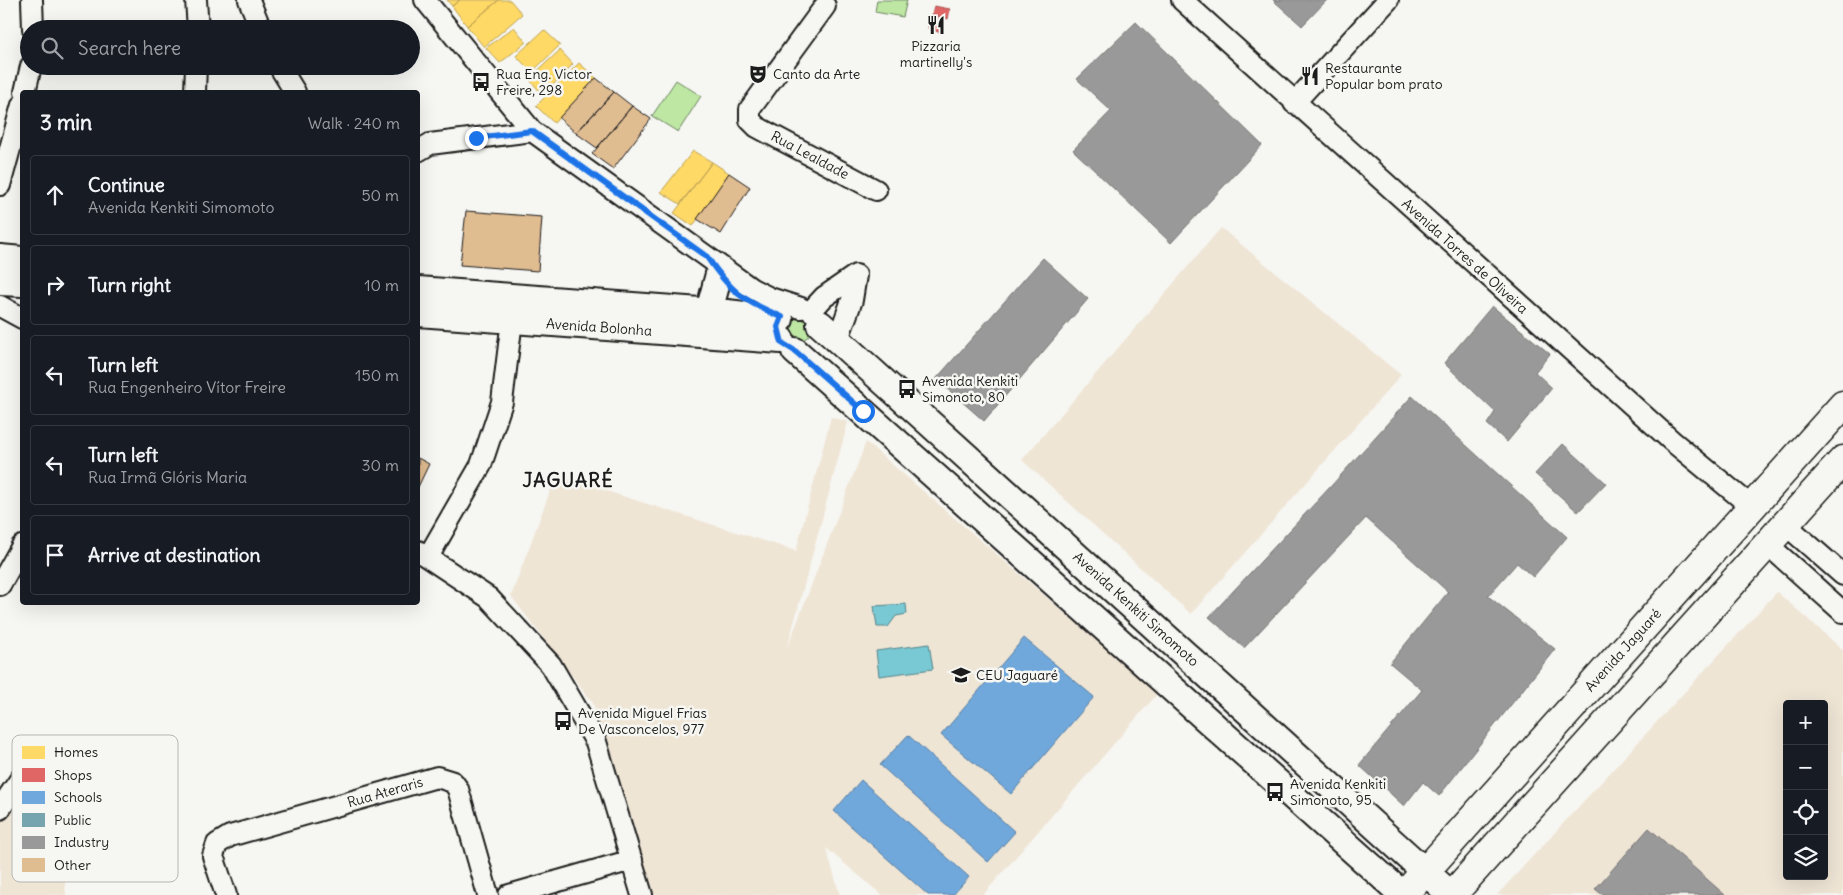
<!DOCTYPE html>
<meta charset="utf-8">
<style>
body{margin:0;font-family:Delius,sans-serif;background:#20242c;color:#f1f3f6}
.controls{position:absolute;right:15px;bottom:15px;display:grid;overflow:hidden;border-radius:5px;box-shadow:0 5px 20px #0002}
.controls button{width:45px;height:45px;display:grid;place-items:center;padding:0;border:0;border-bottom:1px solid #363941;background:#171b24;color:#f1f3f6;font:25px sans-serif}
.stop{position:absolute;width:15px;height:15px;margin:-11px;border:4px solid #1a73e8;border-radius:50%;background:#fff}
.stop.end{background:#1a73e8;border-color:#fff;box-shadow:0 1px 5px #0008}
.list{margin:0;padding:0;list-style:none}
h2{display:flex;justify-content:space-between;align-items:center;height:65px;margin:0;padding:0 20px;font-size:21px}
h2 small{font-size:16px;font-weight:400;color:#9ea1a6}
.list li{display:grid;grid-template-columns:32px 1fr auto;gap:15px;align-items:center;box-sizing:border-box;height:80px;margin:0 10px 10px;padding:0 10px;border:1px solid #363941;border-radius:5px}
.list b{display:block;font-size:19px;white-space:nowrap}
.list p{margin:0;font-size:16px;white-space:nowrap;color:#9ea1a6}
.list em{font-size:16px;font-style:normal;color:#9ea1a6}
.icon{flex:none;width:28px;height:28px;fill:none;stroke:currentColor;stroke-width:2;stroke-linecap:round;stroke-linejoin:round}
.map{position:relative;flex:none;width:1843px;height:895px;overflow:hidden}
.search{position:absolute;background:#171b24;box-shadow:0 5px 20px #0002;left:20px;top:20px;width:400px;height:55px;display:flex;align-items:center;gap:12px;box-sizing:border-box;padding:0 18px;border-radius:28px;color:#9ea1a6;font-size:19px}
.panel{position:absolute;background:#171b24;box-shadow:0 5px 20px #0002;left:20px;top:90px;width:400px;height:515px;border-radius:5px}
.map>svg:first-child{display:block}
</style>
<div class="map">
<svg width="1843" height="895" viewBox="0 0 1843 895">
<rect width="100%" height="100%" fill="#f6f6f2"/>
<filter id="ink" filterUnits="userSpaceOnUse"><feTurbulence type="fractalNoise" baseFrequency=".02" numOctaves="2"/><feDisplacementMap in="SourceGraphic" scale="10" xChannelSelector="R" yChannelSelector="G"/><feConvolveMatrix kernelMatrix="1 2 1 2 8 2 1 2 1" color-interpolation-filters="sRGB"/></filter>
<g filter="url(#ink)">
<path fill="#efe5d5" fill-rule="evenodd" d="M1221 228 1401 375 1191 614 1022 460Z
M831 417 848 422 787 649 866 442 1158 693 983 895H882L826 848 840 895H652L593 703 511 596 556 475 796 551Z
M1777 592 1843 650V895H1497ZM1787 704H1824V876H1787Z
M51 795 63 861 66 895H0V819L17 799Z"/>
<path fill="#bde7a3" stroke="#6c8260" d="M877 0H907L903 17 875 12Z
M676 80 701 96 678 132 652 116Z
M789 329a11 11 0 1 1 22 0a11 11 0 1 1-22 0Z"/>
<path fill="#79c9d4" stroke="#54848a" d="M906 604 907 614 896 616 888 627H877L874 606Z
M929 644 933 669 879 676 876 651Z"/>
<path fill="#ffd966" stroke="#bba050" d="M447 0H460L452 6Z
M460 0H499L467 26 452 6Z
M499 0H510L522 14 484 47 467 26Z
M514 27 526 42 500 63 486 48Z
M544 30 560 45 532 72 516 56Z
M560 50 573 64 543 95 529 79Z
M579 63 596 78 554 123 536 106Z
M693 151 712 162 680 204 661 192Z
M712 162 729 173 693 226 674 213Z"/>
<path fill="#e06666" stroke="#a55050" d="M934 6 950 9 948 19 932 15Z
M931 17 944 21 941 33 928 28Z"/>
<path fill="#6fa8dc" stroke="#567ea2" d="M1024 638 1094 697 1011 794 941 735Z
M908 735 1015 832 988 862 880 765Z
M861 780 969 877 953 895H928L834 811Z"/>
<path fill="#76a5af" stroke="#5b7c83" d="M759 66 766 72 758 80 750 76Z"/>
<path fill="#999" stroke="#747474" d="M1273 0H1327L1302 26Z
M1136 22 1262 145 1171 243 1073 150 1111 111 1077 79Z
M1043 258 1088 299 984 421 936 379Z
M1492 306 1550 354 1535 372 1552 388 1507 442 1487 424 1495 412 1444 363Z
M1412 396 1567 537 1533 577 1517 563 1488 596 1555 649 1439 796 1423 782 1404 806 1359 765 1422 690 1390 663 1448 592 1366 518 1244 648 1209 617 1332 485Z
M1563 444 1606 483 1578 512 1535 474Z
M1649 828 1725 895H1603L1595 889Z"/>
<path fill="#e0bc91" stroke="#1c1c1c" d="M596 78 614 92 576 133 559 118Z
M614 92 632 106 597 148 576 133Z
M632 106 651 119 613 169 592 154Z
M729 173 750 187 721 234 697 219Z
M466 211 542 217 538 271 460 265Z
M418 458 429 464 418 487Z"/>
<g fill="none" stroke-linecap="round" stroke-linejoin="round">
<g stroke="#1c1c1c" stroke-width="24">
<path id="minor" d="M32 0 33 29
M196 0 198 29
M249 0 261 29
M425 0 532 131 752 289 770 298 801 308
M1182 0 1672 441 1752 507
M825 6 750 109V120L757 127 876 190
M279 66 295 92
M25 92 31 66
M195 92 196 66
M1294 103 1388 0
M418 151 430 144 532 131
M0 185 22 105
M0 306 22 318
M811 311 824 297 856 275
M838 339 852 300 856 275
M1785 524 1843 575
M1767 544 1843 612
M418 551 489 598 551 665 596 742 642 895
M428 557 481 465 502 402 512 320
M0 585 22 546
M0 809 34 759
M226 895 213 856 217 844 230 836 437 777 453 782 458 789 488 895
M509 895 632 860"/>
</g>
<g stroke="#1c1c1c" stroke-width="30">
<path id="major" d="M0 258 22 260
M0 282 22 283
M418 290 727 313 780 319
M705 311 711 304 719 274
M418 313 781 340
M820 324 1451 895
M795 351 1403 895"/>
</g>
<g stroke="#1c1c1c" stroke-width="31">
<path id="highway" d="M1404 895 1843 405
M1452 895 1843 460"/>
</g>
<use href="#minor" stroke="#f6f6f2" stroke-width="20"/>
<use href="#major" stroke="#f6f6f2" stroke-width="26"/>
<use href="#highway" stroke="#f6f6f2" stroke-width="28"/>
</g>
</g>
<g fill="none" stroke-linecap="round" stroke-linejoin="round" filter="url(#ink)">
<path stroke="#1a73e8" stroke-width="6" d="M476 138 532 131 707 257C731 292 743 301 782 317L778 327 782 343 795 351 863 411"/>
</g>
<defs>
<g id="restaurant-bare" transform="scale(1.5)"><path d="M-5-6h1v4h1v-4h1v4h1v-4h1v5L-1.5 .5V6h-2V.5L-5-1ZM5-6V6H3V1.5H1.5Q1.5-4 5-6Z" fill="#1c1c1c" stroke="#f6f6f2" stroke-width="2.5" paint-order="stroke"/></g>
<g id="theatre-bare" transform="scale(1.5)"><path d="M-5-5.5Q0-4 5-5.5V0Q5 5 0 6Q-5 5-5 0ZM-3.3-2.5H-1v1.5H-3.3ZM1-2.5H3.3v1.5H1ZM-2.8 1Q0 5.5 2.8 1Z" fill="#1c1c1c" stroke="#f6f6f2" stroke-width="2.5" paint-order="stroke"/></g>
<g id="bus-bare" transform="scale(1.5)"><path d="M-5-6H5V4H4V6H2V4H-2V6H-4V4H-5ZM-3.5-4V0h7V-4ZM-3.5 1.2v1.5H-2V1.2ZM2 1.2v1.5H3.5V1.2Z" fill="#1c1c1c" stroke="#f6f6f2" stroke-width="2.5" paint-order="stroke"/></g>
<g id="school-bare" transform="scale(1.5)"><path d="M0-5L7-2L0 1L-7-2ZM-4 1L0 2.5L4 1V4Q0 6-4 4Z" fill="#1c1c1c" stroke="#f6f6f2" stroke-width="2.5" paint-order="stroke"/></g>
</defs>
<g fill-rule="evenodd">
<use href="#restaurant-bare" x="936" y="25"/>
<use href="#theatre-bare" x="758" y="74"/>
<use href="#restaurant-bare" x="1310" y="76"/>
<use href="#bus-bare" x="481" y="82"/>
<use href="#bus-bare" x="907" y="389"/>
<use href="#school-bare" x="961" y="675"/>
<use href="#bus-bare" x="563" y="721"/>
<use href="#bus-bare" x="1275" y="792"/>
</g>
<g text-anchor="middle" dominant-baseline="central" stroke-width="5" stroke-linejoin="round" paint-order="stroke">
<g font-size="14" fill="#1c1c1c" stroke="#f6f6f2" text-anchor="start">
<text x="936" y="46" text-anchor="middle">Pizzaria<tspan x="936" dy="16">martinelly's</tspan></text>
<text x="1325" y="68">Restaurante<tspan x="1325" dy="16">Popular bom prato</tspan></text>
<text x="496" y="74">Rua Eng. Victor<tspan x="496" dy="16">Freire, 298</tspan></text>
<text x="773" y="74">Canto da Arte</text>
<text x="922" y="381">Avenida Kenkiti<tspan x="922" dy="16">Simonoto, 80</tspan></text>
<text x="976" y="675">CEU Jaguaré</text>
<text x="578" y="713">Avenida Miguel Frias<tspan x="578" dy="16">De Vasconcelos, 977</tspan></text>
<text x="1290" y="784">Avenida Kenkiti<tspan x="1290" dy="16">Simonoto, 95</tspan></text>
</g>
<g font-size="14" fill="#1c1c1c" stroke="#f6f6f2">
<text transform="translate(810 155) rotate(28)">Rua Lealdade</text>
<text transform="translate(1465 256) rotate(42)">Avenida Torres de Oliveira</text>
<text transform="translate(599 327) rotate(4)">Avenida Bolonha</text>
<text transform="translate(1136 609) rotate(42)">Avenida Kenkiti Simomoto</text>
<text transform="translate(1623 650) rotate(-48)">Avenida Jaguaré</text>
<text transform="translate(385 792) rotate(-16)">Rua Ateraris</text>
</g>
<g font-size="19" font-weight="bold" letter-spacing="1" fill="#1c1c1c" stroke="#f6f6f2">
<text x="568" y="480">JAGUARÉ</text>
</g>
</g>
<rect x="12" y="735" width="166" height="147" rx="8" fill="#f6f6f2" stroke="#b5b5b2" stroke-width="1"/>
<rect x="22" y="746" width="23" height="13" fill="#ffd966"/>
<rect x="22" y="768" width="23" height="14" fill="#e06666"/>
<rect x="22" y="791" width="23" height="13" fill="#6fa8dc"/>
<rect x="22" y="813" width="23" height="14" fill="#76a5af"/>
<rect x="22" y="836" width="23" height="13" fill="#999"/>
<rect x="22" y="858" width="23" height="14" fill="#e0bc91"/>
<g font-size="14" fill="#1c1c1c">
<text x="54" y="757">Homes</text>
<text x="54" y="780">Shops</text>
<text x="54" y="802">Schools</text>
<text x="54" y="825">Public</text>
<text x="54" y="847">Industry</text>
<text x="54" y="870">Other</text>
</g>
</svg>
<div class="controls">
<button>+</button>
<button>−</button>
<button><svg class="icon" aria-label="locate" viewBox="0 0 24 24"><circle cx="12" cy="12" r="6"/><path d="M12 2v4M12 18v4M2 12h4M18 12h4"/></svg></button>
<button><svg class="icon" aria-label="layers" viewBox="0 0 24 24"><path d="M12 4l9 5-9 5-9-5zM3 14l9 5 9-5"/></svg></button>
</div>
<div class="stop" style="left:863px;top:411px"></div>
<div class="stop end" style="left:476px;top:138px"></div>
<div class="search"><svg class="icon" aria-label="search" viewBox="0 0 24 24"><circle cx="10" cy="10" r="6"/><path d="M15 15l6 6"/></svg>Search here</div>
<section class="panel">
<h2>3 min<small>Walk · 240 m</small></h2>
<ul class="list">
<li><svg class="icon" aria-label="ahead" viewBox="0 0 24 24"><path d="M12 20V5M6 11l6-6 6 6"/></svg><div><b>Continue</b><p>Avenida Kenkiti Simomoto</p></div><em>50 m</em></li>
<li><svg class="icon" aria-label="right" viewBox="0 0 24 24"><path d="M7 20v-9h11M14 6l5 5-5 5"/></svg><div><b>Turn right</b></div><em>10 m</em></li>
<li><svg class="icon" aria-label="left" viewBox="0 0 24 24"><path d="M17 20v-9H6M10 6l-5 5 5 5"/></svg><div><b>Turn left</b><p>Rua Engenheiro Vítor Freire</p></div><em>150 m</em></li>
<li><svg class="icon" aria-label="left" viewBox="0 0 24 24"><path d="M17 20v-9H6M10 6l-5 5 5 5"/></svg><div><b>Turn left</b><p>Rua Irmã Glóris Maria</p></div><em>30 m</em></li>
<li><svg class="icon" aria-label="arrive" viewBox="0 0 24 24"><path d="M6 21V4h12l-3 4 3 4H6"/></svg><div><b>Arrive at destination</b></div></li>
</ul>
</section>
</div>
